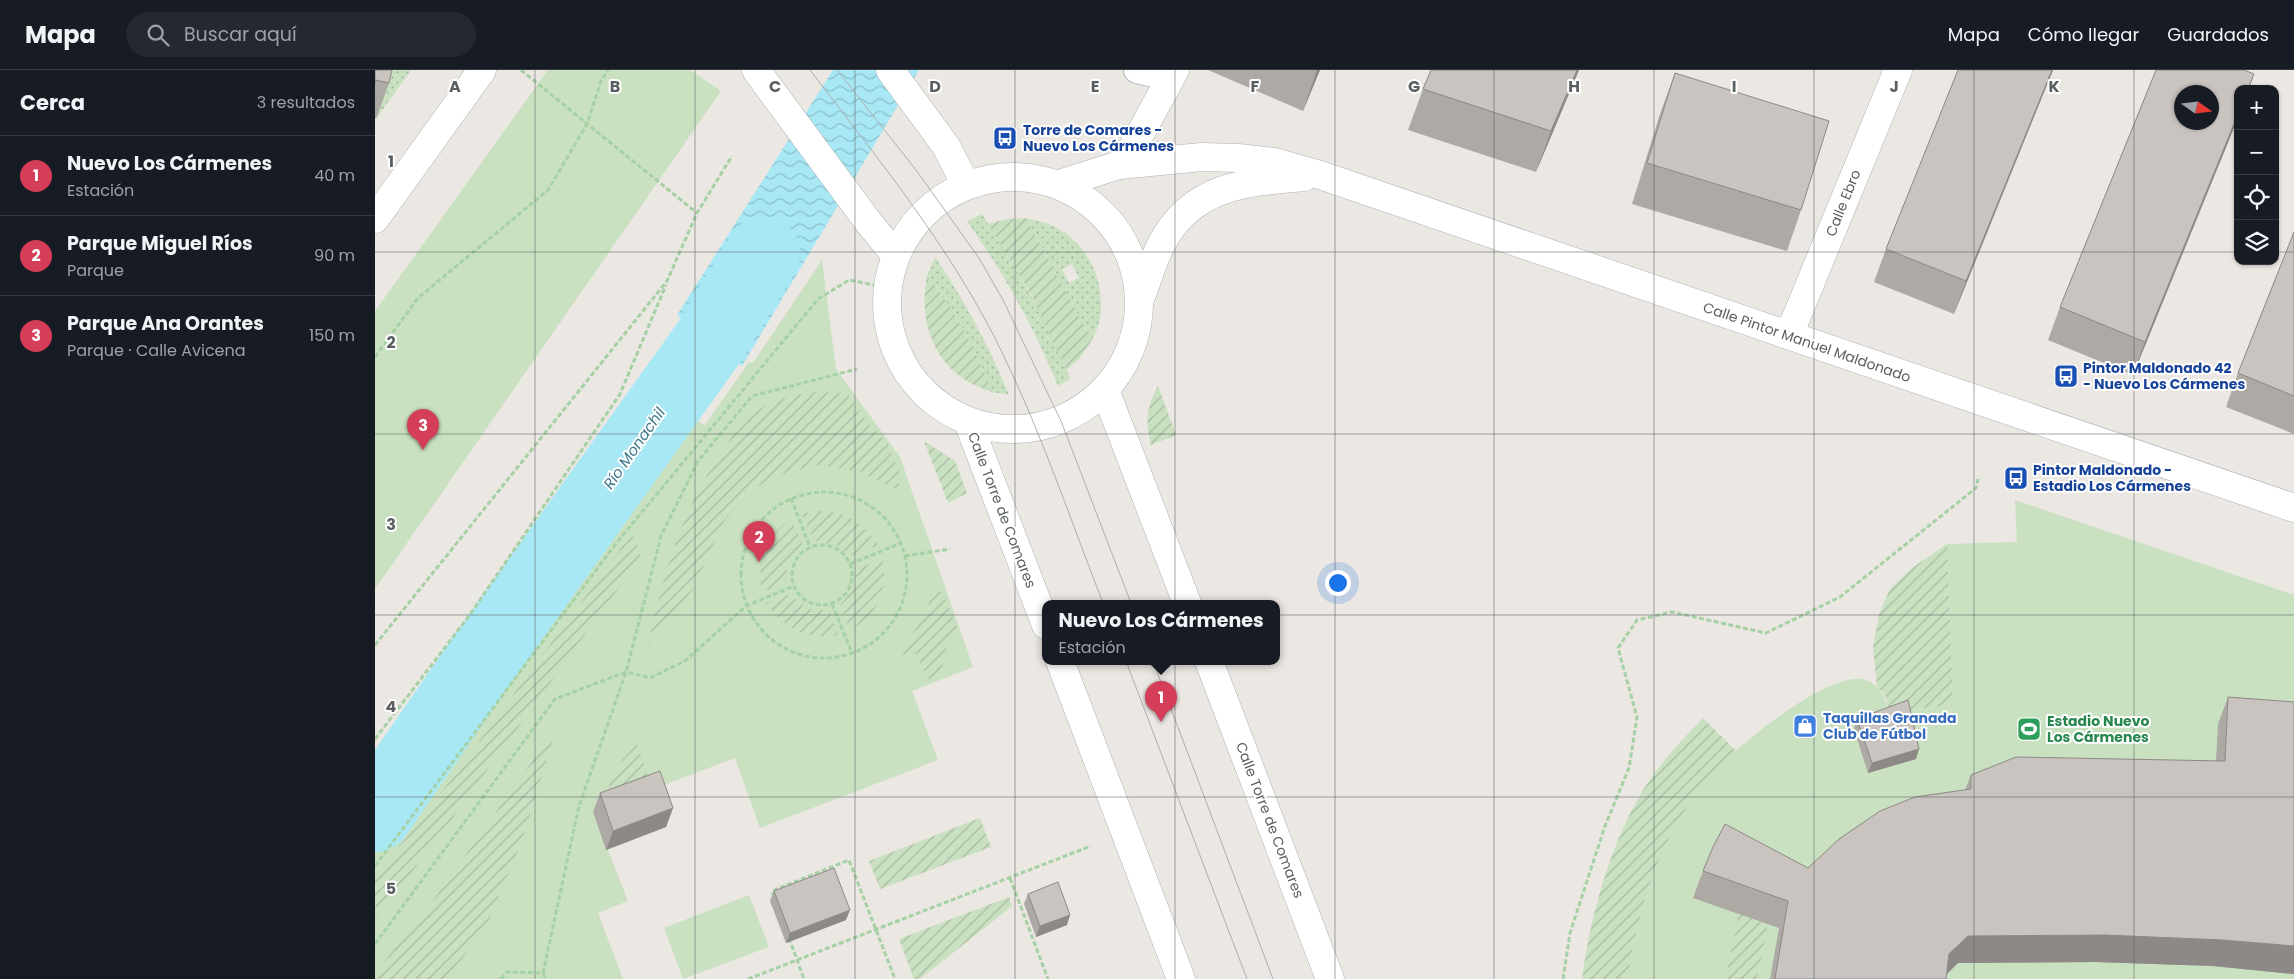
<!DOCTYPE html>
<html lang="es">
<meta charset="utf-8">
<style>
body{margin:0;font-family:Poppins,sans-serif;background:#242831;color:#f1f3f6}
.controls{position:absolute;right:15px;top:15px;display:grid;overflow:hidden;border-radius:10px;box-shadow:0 1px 4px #0004}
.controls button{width:45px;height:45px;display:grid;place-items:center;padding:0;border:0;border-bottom:1px solid #363941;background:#171b24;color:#f1f3f6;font:25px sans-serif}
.compass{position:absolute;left:1799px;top:15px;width:45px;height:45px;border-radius:50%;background:#171b24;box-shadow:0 1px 4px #0004;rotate:104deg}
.you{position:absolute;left:962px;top:512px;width:18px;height:18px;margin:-12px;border:4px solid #fff;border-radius:50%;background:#1a73e8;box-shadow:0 0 0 8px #1a73e833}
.badge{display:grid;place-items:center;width:32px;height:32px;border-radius:50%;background:#d53e59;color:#fff;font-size:16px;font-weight:700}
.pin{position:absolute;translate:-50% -41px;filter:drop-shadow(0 1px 2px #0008)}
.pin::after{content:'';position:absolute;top:26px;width:18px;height:15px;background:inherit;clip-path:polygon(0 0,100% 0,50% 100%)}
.popup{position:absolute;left:667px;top:530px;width:238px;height:65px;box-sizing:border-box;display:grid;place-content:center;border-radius:10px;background:#171b24;filter:drop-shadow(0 1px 4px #0005);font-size:16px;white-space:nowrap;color:#9ea1a6}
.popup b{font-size:19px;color:#f1f3f6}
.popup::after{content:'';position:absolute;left:50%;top:100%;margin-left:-10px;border:10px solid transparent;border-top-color:#171b24}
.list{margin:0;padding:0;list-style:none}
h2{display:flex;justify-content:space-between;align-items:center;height:65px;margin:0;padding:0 20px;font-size:21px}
h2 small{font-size:16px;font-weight:400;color:#9ea1a6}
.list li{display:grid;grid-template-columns:32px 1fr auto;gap:15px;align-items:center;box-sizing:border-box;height:80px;padding:0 20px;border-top:1px solid #363941}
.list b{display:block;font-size:19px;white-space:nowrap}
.list p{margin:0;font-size:16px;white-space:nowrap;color:#9ea1a6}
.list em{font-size:16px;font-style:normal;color:#9ea1a6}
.icon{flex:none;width:28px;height:28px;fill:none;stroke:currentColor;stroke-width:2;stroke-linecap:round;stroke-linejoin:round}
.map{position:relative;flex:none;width:1919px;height:909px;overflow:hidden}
header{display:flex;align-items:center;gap:30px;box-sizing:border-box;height:70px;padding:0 25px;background:#171b24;border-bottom:1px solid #363941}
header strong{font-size:24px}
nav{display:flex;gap:28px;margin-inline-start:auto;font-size:18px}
.search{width:350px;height:45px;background:#242831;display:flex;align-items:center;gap:12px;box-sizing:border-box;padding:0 18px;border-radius:28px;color:#9ea1a6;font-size:19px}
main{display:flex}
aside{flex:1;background:#171b24}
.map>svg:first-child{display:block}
</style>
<header>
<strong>Mapa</strong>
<div class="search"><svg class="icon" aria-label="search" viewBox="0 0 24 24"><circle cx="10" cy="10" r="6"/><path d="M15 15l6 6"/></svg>Buscar aquí</div>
<nav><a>Mapa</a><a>Cómo llegar</a><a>Guardados</a></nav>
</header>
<main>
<aside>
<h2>Cerca<small>3 resultados</small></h2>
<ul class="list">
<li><span class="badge">1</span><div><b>Nuevo Los Cármenes</b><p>Estación</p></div><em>40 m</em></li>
<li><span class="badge">2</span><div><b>Parque Miguel Ríos</b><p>Parque</p></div><em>90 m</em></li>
<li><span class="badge">3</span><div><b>Parque Ana Orantes</b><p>Parque · Calle Avicena</p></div><em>150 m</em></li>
</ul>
</aside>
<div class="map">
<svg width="1919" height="909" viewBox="0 0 1919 909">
<defs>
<pattern id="grass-dots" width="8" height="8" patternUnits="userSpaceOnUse" patternTransform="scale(1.25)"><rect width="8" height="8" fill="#c9e1c1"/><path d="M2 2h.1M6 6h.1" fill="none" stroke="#a6baa0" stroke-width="1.8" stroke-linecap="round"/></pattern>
<pattern id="garden-furrows" width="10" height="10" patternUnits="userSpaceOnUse" patternTransform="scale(1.25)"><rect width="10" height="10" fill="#c9e1c1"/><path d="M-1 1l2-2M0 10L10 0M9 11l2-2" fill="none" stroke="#a6baa0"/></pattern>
<pattern id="water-waves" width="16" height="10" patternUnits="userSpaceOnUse" patternTransform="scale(1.25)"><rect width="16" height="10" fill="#a8e8f5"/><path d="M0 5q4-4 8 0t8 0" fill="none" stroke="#8cbfca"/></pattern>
</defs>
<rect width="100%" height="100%" fill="#ebe7e2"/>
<path fill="url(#grass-dots)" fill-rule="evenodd" d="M13 0H36L1 49Z
M607 144C641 197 672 250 695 309L683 316C657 253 631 207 592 151Z
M651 148C658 150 666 151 673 154 711 168 731 210 725 248 724 256 720 263 717 270ZM697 194 704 208 694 213 687 199Z
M560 187C590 231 614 276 634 325L617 322C601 279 580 241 552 206Z"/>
<path fill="#c9e1c1" d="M173 0H315L346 21 0 519V241Z
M447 190 461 299 525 387 598 597 537 621 563 690 385 758 360 688 218 742 253 831 223 843 248 909H0V775L313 347 330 355 374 292 378 293Z
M1640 430 1919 525V909H1253C1261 852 1276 797 1305 748 1313 734 1324 719 1334 707 1358 679 1450 603 1487 609 1506 613 1511 629 1515 646L1549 638 1578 635 1572 474 1642 472Z
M374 825 394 877 308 909 289 858Z"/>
<path fill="url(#garden-furrows)" d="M651 148 717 270 705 288 691 300 656 224 613 154 632 149Z
M552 206C580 241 601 279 617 322 563 306 542 258 552 206Z
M783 316 801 365 776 375C770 351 771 339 783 316Z
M437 322 472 323 491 351 512 372 524 401V421L483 401 446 395 414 401 377 419 349 451 318 519 272 578C288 504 306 440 350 377 359 364 369 348 383 340 399 330 418 325 437 322Z
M549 371 580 391 592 423 573 433Z
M440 441C468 440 488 452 503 475L475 486 461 474 439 471 427 444Z
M416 449 428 476C414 486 411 497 411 513L387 522C381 492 390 466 416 449Z
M257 463 266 487 72 756 0 850V807L55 738Z
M1572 474 1578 635 1549 638 1514 646 1511 627 1502 616 1498 578 1504 544 1515 519 1537 498Z
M508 489C512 521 504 544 475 560L465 535C476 524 482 514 481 499Z
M562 520 568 523 583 560 571 579 566 601 556 613 540 583 531 590 526 580 550 546 557 523Z
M416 524C426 537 437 541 454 540L463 565C432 571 409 558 391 533Z
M1328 648 1361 681C1352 690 1341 698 1333 708 1286 765 1263 836 1253 909H1207C1216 840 1241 751 1285 696 1298 679 1314 663 1328 648Z
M182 656 147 771 111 857 72 909H0V903L57 832Z
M262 674 278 720 222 740 247 690Z
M605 748 616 777 505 819 494 791Z
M634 827 637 836 545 909H539L524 869Z
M1364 844 1393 853 1382 909H1350Z"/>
<path fill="url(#water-waves)" d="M458 0H544L367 296 302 245Z"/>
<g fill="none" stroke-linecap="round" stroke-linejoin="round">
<path stroke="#a8e8f5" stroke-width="74" d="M0 745 112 583 335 271 388 184"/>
<g stroke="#afb4b6" stroke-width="28">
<path id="pedestrian" d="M762 0 783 5"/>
</g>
<g stroke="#afb4b6" stroke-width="29">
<path id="tertiary" d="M744 95 758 77 800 0
M0 149 107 0
M1414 265 1523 0"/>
</g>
<g stroke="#aeb3b6" stroke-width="29">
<path id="secondary" d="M381 0 491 149 521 186
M515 0 571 76 591 115
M512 233a126 126 0 1 1 252 0a126 126 0 1 1-252 0Z
M684 114 744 95 827 87 863 88 899 92 945 105 1919 438
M765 229C773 210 778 188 788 171 819 115 872 112 929 107
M730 320 812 533
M593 352 671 555
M685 591 806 909
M834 591 955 909"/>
</g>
<path stroke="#a5d1a5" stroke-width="3" stroke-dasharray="5 2.5" stroke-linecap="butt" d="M146 0 322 143
M0 287 43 228 173 120 212 54 226 11 233 0
M366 505a83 83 0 1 1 166 0a83 83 0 1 1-166 0Z
M416 428 435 477
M417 505a30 30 0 1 1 60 0a30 30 0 1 1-60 0Z
M530 486 575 479
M475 494 526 473
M457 534 477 583
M0 575 292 211 322 143 357 86
M0 669 94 546 245 324 291 215
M0 796 239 476 443 229 474 210 499 215
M635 808 673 909
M399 827 397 821 474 790 520 909
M414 868 429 909
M0 874 180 629 251 602 275 608 310 591 371 536 419 516
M168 903 171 909
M126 909 132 902 168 903 204 736 251 602 286 466 323 391 377 326 482 299
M373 909 716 776
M1188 909 1195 863 1230 756 1254 698 1262 647 1243 578 1262 550 1297 542 1391 563 1465 527 1601 418 1603 409"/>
<use href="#pedestrian" stroke="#fff" stroke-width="26"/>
<use href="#tertiary" stroke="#fff" stroke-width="28"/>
<use href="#secondary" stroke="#fff" stroke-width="28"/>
<path stroke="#aeafaf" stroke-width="1" d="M435 0C497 81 562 161 611 251 659 341 691 438 728 533
M462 0 541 100 604 188 628 230 686 351 756 533
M751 591 872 909
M778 591 898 909"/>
</g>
<path fill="#ada9a5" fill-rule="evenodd" d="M0 0 14 13 1 49 0 48Z
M833 0H945L928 41Z
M1204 0 1161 102 1033 60 1048 19Z
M1583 0H1678L1579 244 1499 212 1511 179Z
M1781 0H1869L1879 4 1874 19H1863V48L1758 305 1673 270 1685 237ZM1806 22H1836V52H1806Z
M1300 3 1426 140 1412 181 1257 134 1285 44Z
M1919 162V364L1851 337 1863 303Z
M1853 627 1919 632V904L1838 896 1720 892 1583 893 1571 904V909H1395L1404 858 1318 828 1328 801 1433 798 1590 720 1596 705 1841 691 1843 654Z
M1482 649 1541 689 1493 703 1479 659Z
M225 723 298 738 291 757 231 780 218 742Z
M399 821 471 850 411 873 395 831Z
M653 824 692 855 661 867 649 834Z"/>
<path fill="#8d8986" d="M942 0H945L928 41Z
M1202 0H1204L1161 102 1176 61Z
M1677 0H1678L1579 244 1591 211Z
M1863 44V48L1758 305 1770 272Z
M1544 679 1541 689 1493 703 1497 693Z
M298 738 291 757 231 780 238 761Z
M475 840 471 850 411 873 415 863Z
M695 845 692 855 661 867 665 856Z
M1730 865 1848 870 1919 876V904L1838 896 1720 892 1583 893 1567 909 1574 884 1593 866Z"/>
<path fill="#c9c4c0" stroke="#8d8986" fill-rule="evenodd" d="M0 0H17L14 13 1 10 0 13Z
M1056 0H1202L1176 61 1048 19Z
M1583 0H1677L1591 211 1511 179Z
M1781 0H1869L1879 4 1873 19H1863V44L1770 272 1685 237ZM1806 22H1836V52H1806Z
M1300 3 1454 51 1426 140 1272 93Z
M1919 162V326L1863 303Z
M1853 627 1919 632V876L1848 870 1730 865 1593 866 1574 884 1571 909H1400L1413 831 1328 801 1338 777 1350 754 1433 798 1464 769 1505 741 1540 727 1596 719V705L1641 687 1850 691Z
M1533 630 1544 679 1497 693 1482 649Z
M285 701 298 738 238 761 225 723Z
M459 798 475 840 415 863 399 821Z
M683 812 695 845 665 856 653 824Z"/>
<path fill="none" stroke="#5a5f61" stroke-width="1" stroke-opacity="0.55" d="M160 0V909M320 0V909M480 0V909M640 0V909M800 0V909M960 0V909M1119 0V909M1279 0V909M1439 0V909M1599 0V909M1759 0V909M0 182H1863M1900 182H1919M0 364H1919M0 545H1919M0 727H1919"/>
<defs>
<g id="bus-square" transform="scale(1.25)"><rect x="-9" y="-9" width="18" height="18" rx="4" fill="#1a4fb4" stroke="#fff"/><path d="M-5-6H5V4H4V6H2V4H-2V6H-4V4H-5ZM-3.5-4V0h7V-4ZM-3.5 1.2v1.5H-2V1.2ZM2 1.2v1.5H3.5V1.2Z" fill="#fff"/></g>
<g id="shop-square" transform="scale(1.25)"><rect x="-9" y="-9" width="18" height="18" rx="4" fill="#3f7fe0" stroke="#fff"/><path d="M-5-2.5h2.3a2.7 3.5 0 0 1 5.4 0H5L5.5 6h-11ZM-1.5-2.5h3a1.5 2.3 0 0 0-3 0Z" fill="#fff"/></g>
<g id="stadium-square" transform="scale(1.25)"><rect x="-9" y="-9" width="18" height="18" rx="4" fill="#2e9e5b" stroke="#fff"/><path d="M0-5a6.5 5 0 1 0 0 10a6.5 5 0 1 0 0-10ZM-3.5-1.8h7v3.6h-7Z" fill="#fff"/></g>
</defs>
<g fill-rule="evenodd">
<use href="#bus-square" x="630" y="68"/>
<use href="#bus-square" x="1691" y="306"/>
<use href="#bus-square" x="1641" y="408"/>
<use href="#shop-square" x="1430" y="656"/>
<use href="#stadium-square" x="1654" y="659"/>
</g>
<g text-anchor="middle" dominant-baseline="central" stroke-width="4" stroke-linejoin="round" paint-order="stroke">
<g font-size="14" font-weight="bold" fill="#164399" stroke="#fff" text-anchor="start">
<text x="648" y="60">Torre de Comares -<tspan x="648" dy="16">Nuevo Los Cármenes</tspan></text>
<text x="1708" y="298">Pintor Maldonado 42<tspan x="1708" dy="16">- Nuevo Los Cármenes</tspan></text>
<text x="1658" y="400">Pintor Maldonado -<tspan x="1658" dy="16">Estadio Los Cármenes</tspan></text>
</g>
<g font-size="14" fill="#5a5f61" stroke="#fff">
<text transform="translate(1468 133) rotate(-68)">Calle Ebro</text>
<text transform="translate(1432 272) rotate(19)">Calle Pintor Manuel Maldonado</text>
<text transform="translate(627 440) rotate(69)">Calle Torre de Comares</text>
<text transform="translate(895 750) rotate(69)">Calle Torre de Comares</text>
</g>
<g font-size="14" font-weight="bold" fill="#366cbe" stroke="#fff" text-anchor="start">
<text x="1448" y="648">Taquillas Granada<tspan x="1448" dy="16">Club de Fútbol</tspan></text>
</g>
<g font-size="14" font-weight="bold" fill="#27864d" stroke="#fff" text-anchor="start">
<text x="1672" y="651">Estadio Nuevo<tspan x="1672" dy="16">Los Cármenes</tspan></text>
</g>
<g font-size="15" font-style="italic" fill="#3f788c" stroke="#fff">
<text transform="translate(259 378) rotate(-55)">Río Monachil</text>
</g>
</g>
<g font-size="16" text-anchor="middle" font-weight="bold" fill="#5a5f61" stroke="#fff" stroke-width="4" stroke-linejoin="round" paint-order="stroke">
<text x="80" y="22">A</text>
<text x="240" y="22">B</text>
<text x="400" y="22">C</text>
<text x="560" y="22">D</text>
<text x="720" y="22">E</text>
<text x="880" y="22">F</text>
<text x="1039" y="22">G</text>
<text x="1199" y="22">H</text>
<text x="1359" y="22">I</text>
<text x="1519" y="22">J</text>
<text x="1679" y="22">K</text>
<text x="16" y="97">1</text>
<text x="16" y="278">2</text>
<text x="16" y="460">3</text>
<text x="16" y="642">4</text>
<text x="16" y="824">5</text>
</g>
</svg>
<div class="controls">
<button>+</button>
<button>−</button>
<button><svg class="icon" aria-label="locate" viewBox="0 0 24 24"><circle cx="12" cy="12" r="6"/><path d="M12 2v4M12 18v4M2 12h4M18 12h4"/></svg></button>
<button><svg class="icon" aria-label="layers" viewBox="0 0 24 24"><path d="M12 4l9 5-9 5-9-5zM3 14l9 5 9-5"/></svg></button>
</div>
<svg class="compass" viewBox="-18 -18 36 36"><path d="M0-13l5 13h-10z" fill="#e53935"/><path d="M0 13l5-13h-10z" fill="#9ea1a6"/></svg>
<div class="you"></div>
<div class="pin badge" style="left:786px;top:652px">1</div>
<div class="popup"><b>Nuevo Los Cármenes</b>Estación</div>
<div class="pin badge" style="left:384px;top:492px">2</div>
<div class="pin badge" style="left:48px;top:380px">3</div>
</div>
</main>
